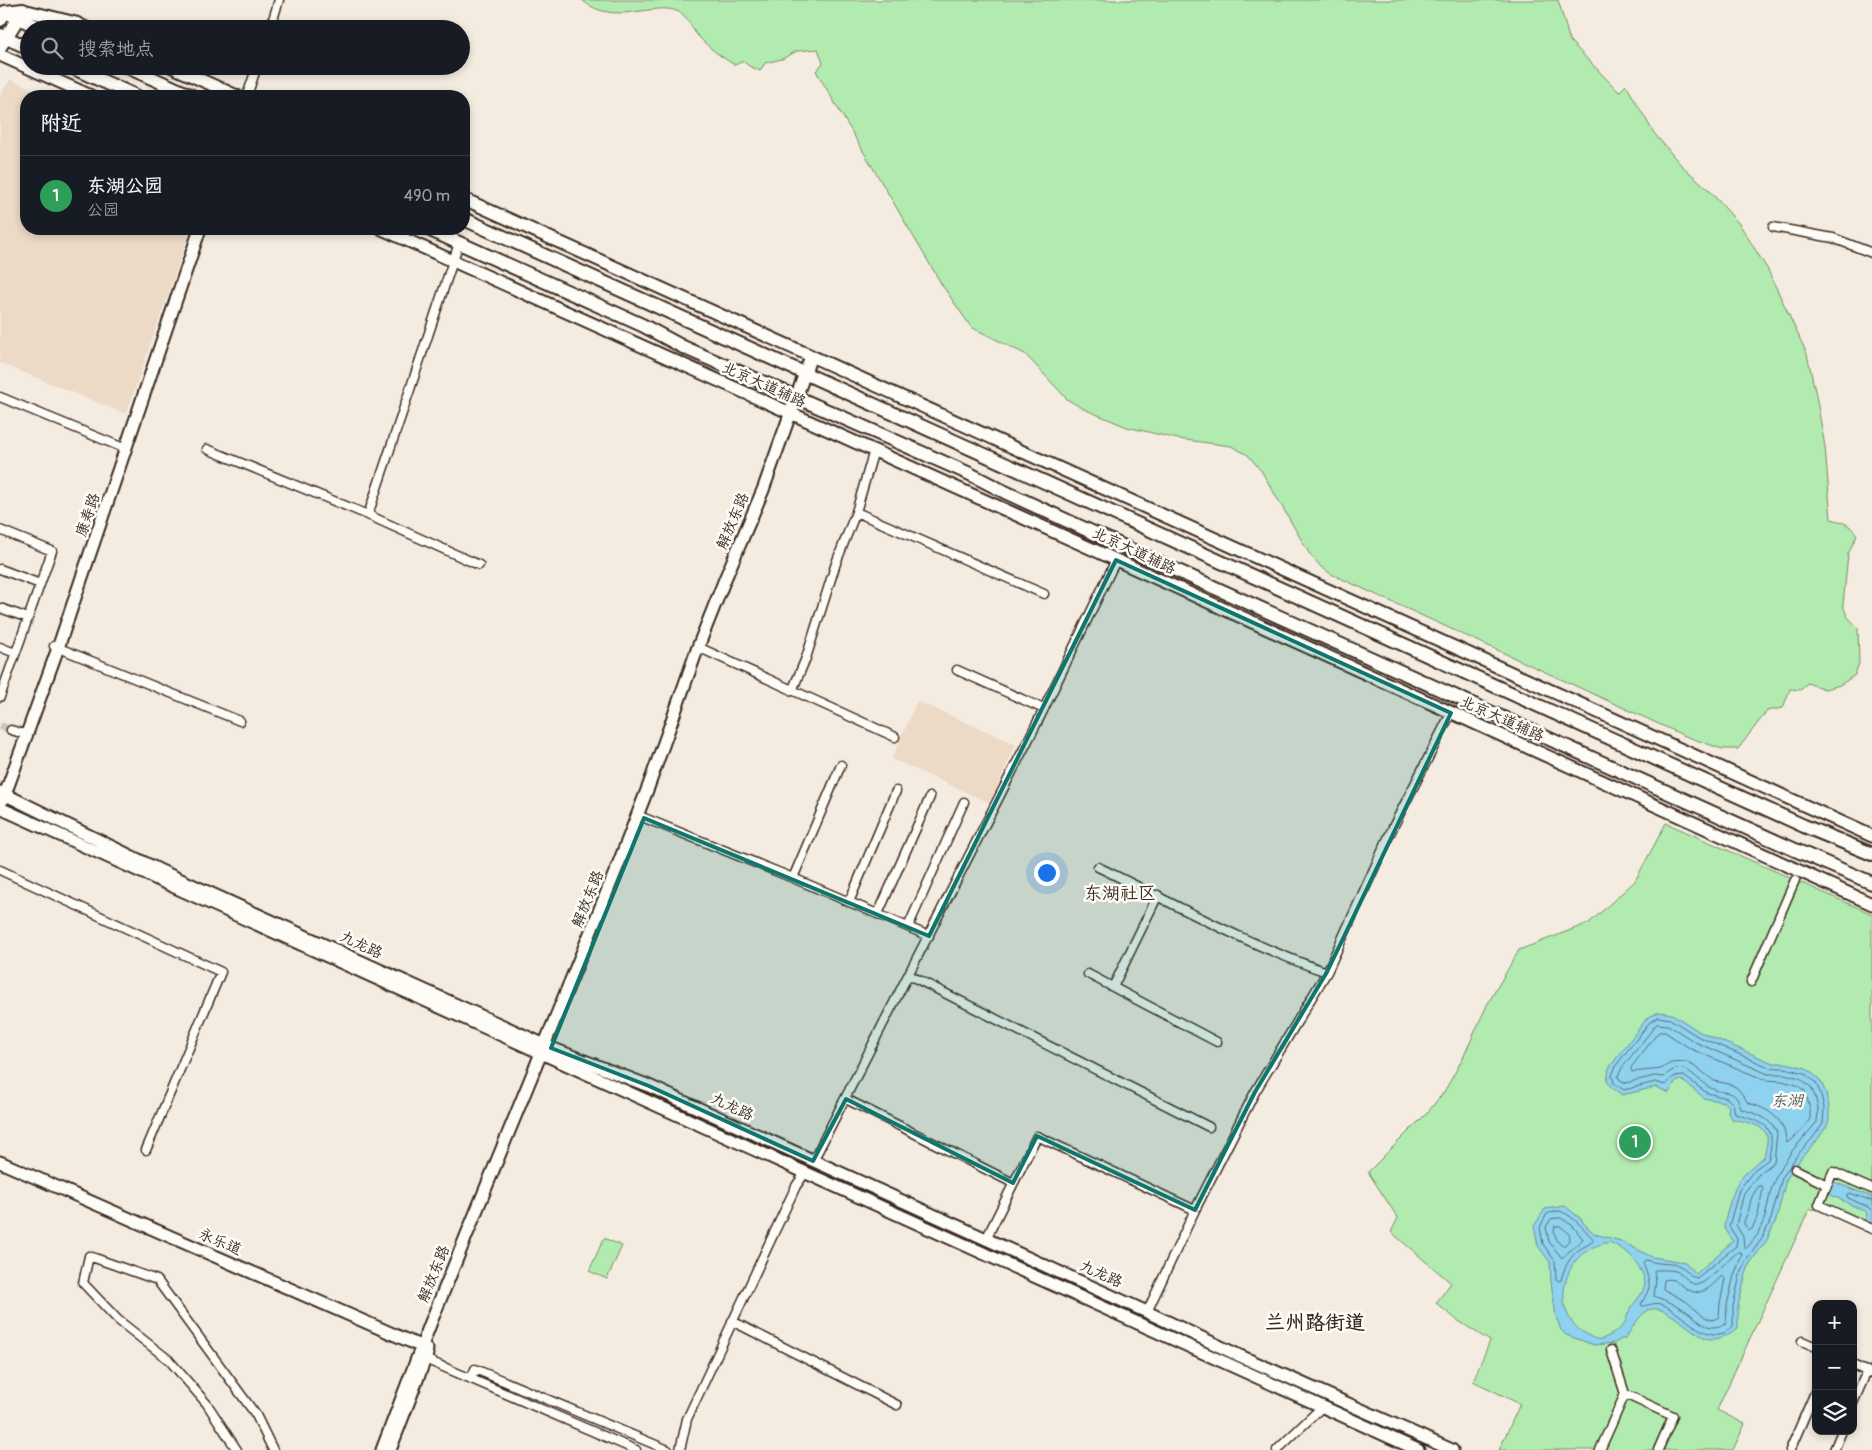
<!DOCTYPE html>
<html lang="zh">
<meta charset="utf-8">
<style>
body{margin:0;font-family:Pangolin,"LXGW WenKai TC",sans-serif;background:#242831;color:#f1f3f6}
.controls{position:absolute;right:15px;bottom:15px;display:grid;overflow:hidden;border-radius:10px;box-shadow:0 2px 8px #0003}
.controls button{width:45px;height:45px;display:grid;place-items:center;padding:0;border:0;border-bottom:1px solid #363941;background:#171b24;color:#f1f3f6;font:25px sans-serif}
.you{position:absolute;left:1046px;top:872px;width:18px;height:18px;margin:-12px;border:4px solid #fff;border-radius:50%;background:#1a73e8;box-shadow:0 0 0 8px #1a73e833}
.badge{display:grid;place-items:center;width:32px;height:32px;border-radius:50%;background:#0f766e;color:#fff;font-size:16px;font-weight:700}
.pin{position:absolute;translate:-50% -50%;border:2px solid #fff;box-shadow:0 1px 5px #0006}
.list{margin:0;padding:0;list-style:none}
h2{display:flex;justify-content:space-between;align-items:center;height:65px;margin:0;padding:0 20px;font-size:21px}
h2 small{font-size:16px;font-weight:400;color:#9ea1a6}
.list li{display:grid;grid-template-columns:32px 1fr auto;gap:15px;align-items:center;box-sizing:border-box;height:80px;padding:0 20px;border-top:1px solid #363941}
.list b{display:block;font-size:19px;white-space:nowrap}
.list p{margin:0;font-size:16px;white-space:nowrap;color:#9ea1a6}
.list em{font-size:16px;font-style:normal;color:#9ea1a6}
.icon{flex:none;width:28px;height:28px;fill:none;stroke:currentColor;stroke-width:2;stroke-linecap:round;stroke-linejoin:round}
.map{position:relative;flex:none;width:1872px;height:1450px;overflow:hidden}
.search{position:absolute;background:#171b24;box-shadow:0 2px 8px #0003;left:20px;top:20px;width:450px;height:55px;display:flex;align-items:center;gap:12px;box-sizing:border-box;padding:0 18px;border-radius:28px;color:#9ea1a6;font-size:19px}
.panel{position:absolute;background:#171b24;box-shadow:0 2px 8px #0003;left:20px;top:90px;width:450px;height:145px;border-radius:20px}
.map>svg:first-child{display:block}
</style>
<div class="map">
<svg width="1872" height="1450" viewBox="0 0 1872 1450">
<rect width="100%" height="100%" fill="#f5ece1"/>
<filter id="ink" filterUnits="userSpaceOnUse"><feTurbulence type="fractalNoise" baseFrequency=".02" numOctaves="2"/><feDisplacementMap in="SourceGraphic" scale="10" xChannelSelector="R" yChannelSelector="G"/><feConvolveMatrix kernelMatrix="1 2 1 2 8 2 1 2 1" color-interpolation-filters="sRGB"/></filter>
<g filter="url(#ink)">
<path fill="#ecd9c6" d="M10 79 46 96H26V229H191L126 414 0 363V96Z
M917 701 1016 744 990 803 892 759Z"/>
<path fill="#b1ebaf" stroke="#768a66" d="M582 0H1558L1570 41 1619 92 1626 85 1654 133 1681 165 1708 189 1740 225 1768 270 1807 354 1816 395 1825 447 1831 519C1843 522 1850 524 1857 535L1848 554 1843 605 1847 616 1858 628 1859 663 1855 675 1840 685 1825 689 1807 683 1801 690 1790 689 1783 708 1767 711 1738 749H1722L1685 736 1331 574 1321 567 1309 553 1262 472 1248 455 1231 446 1178 439 1127 427 1086 410 1068 400 1025 354 971 327 942 285 816 71 823 63 818 49 797 51 782 59 765 63 760 71 749 66 743 61 735 65C721 57 709 48 698 36 691 29 689 17 679 12 655 0 614 28 582 0Z
M1666 823 1872 914V1230L1824 1208 1809 1210 1717 1410 1745 1424 1733 1450H1499L1520 1404 1473 1381 1490 1341 1457 1320 1436 1303 1451 1283 1391 1232 1398 1218 1368 1172 1427 1113 1444 1092 1462 1060 1487 1005 1519 950 1589 923 1635 881Z
M604 1238 622 1246 607 1279 589 1271Z"/>
<path fill="#8ed2ef" stroke="#6d8f9b" fill-rule="evenodd" d="M1659 1012 1672 1014 1700 1032 1773 1063H1786L1806 1068 1820 1080 1826 1093 1829 1107V1120L1827 1126 1815 1143 1801 1158 1786 1180 1776 1220 1767 1240 1750 1263 1745 1277 1738 1306V1328C1733 1333 1729 1335 1722 1337 1717 1339 1712 1340 1707 1338 1691 1334 1663 1300 1647 1311 1638 1317 1631 1330 1625 1339H1621L1615 1343 1594 1345 1566 1335 1561 1330 1556 1317 1551 1282 1550 1262 1538 1246 1534 1226 1545 1209 1565 1206 1581 1219 1585 1225 1595 1234 1621 1241 1652 1257 1685 1262 1696 1274 1733 1241 1724 1227C1730 1196 1736 1176 1764 1157 1765 1151 1768 1143 1767 1137 1765 1124 1742 1121 1732 1119L1728 1113 1729 1106 1724 1102 1704 1098 1682 1080 1675 1082 1669 1093 1656 1087 1622 1095 1611 1087 1607 1081 1609 1068 1647 1018ZM1610 1242C1626 1251 1634 1255 1642 1273 1644 1278 1646 1282 1644 1287 1642 1296 1634 1302 1630 1310 1627 1314 1627 1320 1624 1324 1621 1330 1609 1336 1602 1339 1597 1340 1592 1338 1588 1335 1561 1322 1558 1291 1572 1266 1580 1252 1595 1245 1610 1242Z
M1834 1182 1872 1197V1226L1865 1222 1867 1215 1866 1212 1829 1194Z"/>
<g fill="none" stroke-linecap="round" stroke-linejoin="round">
<path stroke="#5c6d72" stroke-width="1" d="M1659 1017 1670 1019 1697 1036 1771 1068H1785L1804 1073 1816 1083 1821 1095 1824 1108 1823 1124 1811 1140 1797 1155 1782 1178 1771 1219 1763 1237 1746 1261 1740 1275 1733 1306V1326C1710 1351 1682 1311 1661 1304 1654 1302 1648 1306 1642 1306L1641 1304C1654 1282 1649 1284 1643 1262L1646 1260C1658 1265 1673 1262 1682 1267 1688 1270 1689 1277 1697 1278L1736 1246 1737 1239 1729 1226 1739 1190 1755 1169 1768 1160C1778 1124 1764 1123 1735 1114L1733 1104 1727 1098 1707 1093 1684 1076 1673 1077 1666 1085 1655 1082 1624 1090 1614 1083 1612 1075 1617 1064 1650 1022Z
M1657 1024 1668 1025 1695 1042 1768 1074H1784L1800 1078 1811 1087 1815 1096 1818 1108 1817 1122 1792 1151 1777 1174 1771 1190 1765 1217 1758 1234 1747 1248 1744 1247 1743 1237 1736 1225 1744 1193 1759 1174 1774 1162 1777 1133C1770 1117 1756 1114 1741 1109 1735 1086 1725 1096 1711 1088 1693 1079 1685 1056 1664 1077L1654 1076 1626 1083 1619 1079 1618 1076 1622 1068Z
M1659 1032H1665L1691 1049 1765 1080 1782 1081 1797 1085 1805 1091 1810 1109V1119L1801 1131 1787 1143C1785 1139 1786 1133 1783 1128 1777 1113 1762 1107 1748 1103L1743 1095 1736 1087 1729 1084 1714 1081 1699 1069 1687 1062 1671 1063 1661 1069 1632 1072 1631 1068Z
M1759 1186H1762L1763 1188 1758 1215 1752 1229 1749 1230 1744 1224C1744 1219 1746 1217 1748 1212 1752 1198 1749 1199 1759 1186Z
M1872 1201 1850 1193 1847 1195 1848 1198 1868 1207 1872 1211
M1558 1211C1569 1211 1587 1232 1594 1240 1590 1244 1585 1246 1580 1249 1570 1256 1564 1268 1561 1280L1559 1281 1556 1279 1555 1261 1543 1244 1540 1227 1547 1214Z
M1561 1218 1573 1226 1583 1239 1562 1258 1549 1242 1546 1227 1551 1219Z
M1555 1226H1560C1570 1234 1574 1236 1564 1246L1561 1245C1557 1241 1552 1233 1555 1226Z
M1738 1252H1741L1742 1255 1734 1275 1727 1305 1726 1324C1703 1333 1700 1319 1683 1309 1674 1303 1663 1300 1654 1296L1656 1280 1654 1272 1655 1270C1662 1270 1674 1269 1680 1273 1689 1279 1691 1289 1704 1282Z
M1722 1276 1725 1279 1720 1303 1719 1317 1713 1320 1704 1317 1687 1302 1663 1289 1664 1280C1680 1275 1686 1298 1703 1291 1711 1288 1716 1281 1722 1276Z"/>
<path stroke="#d0c5ba" stroke-width="8" stroke-dasharray="8 4" stroke-linecap="butt" d="M0 726 11 730"/>
<g stroke="#3b2a1e" stroke-width="11">
<path id="street" d="M270 29 279 0
M247 96 257 66
M1773 227 1833 238 1872 253
M0 397 126 449
M207 449 368 515 479 565
M856 512 1044 594
M368 515 459 243
M0 530 52 551 0 697
M0 569 40 584
M0 608 28 618
M54 646 240 721
M0 647 15 653
M698 647 895 737
M957 670 1044 709
M792 691 806 658 836 563 856 512 874 450
M11 730 28 735
M637 815 793 878 929 936
M1098 867C1173 903 1247 945 1327 972
M0 870 221 972 146 1150
M793 878 841 765
M849 902 896 791
M878 914 930 797
M908 927 964 802
M1088 974 1217 1042
M909 975 1209 1127
M1751 982 1795 880
M1113 987 1158 895
M846 1099 1013 1183
M813 1161 1039 719 1116 560
M1795 1169 1827 1185 1819 1205 1872 1229
M1827 1185 1833 1172 1872 1189
M986 1239 1037 1136 1195 1210
M1147 1312 1195 1210 1255 1092 1327 972 1394 825 1451 713
M732 1321 897 1405
M1802 1341 1816 1347
M1611 1350 1625 1394
M425 1359 636 1450
M1853 1365 1872 1374
M471 1379 475 1369 668 1450
M1853 1403 1867 1371
M237 1450 207 1404 169 1360 118 1320 83 1283 89 1256 157 1280 256 1415 273 1450
M680 1450 687 1419 796 1186 805 1173
M1277 1450 1322 1407
M1600 1450 1625 1394 1673 1416 1658 1450
M1790 1450 1816 1390
M1834 1450 1842 1431"/>
</g>
<g stroke="#3b2a1e" stroke-width="15">
<path id="secondary" d="M23 10 76 23 88 29
M0 55 91 96
M170 66 237 96
M464 199 1872 836
M382 229 1081 544 1872 904
M0 792 159 870 556 1050 649 1086 1147 1312 1238 1355 1452 1450
M3 800 58 648 200 229
M0 808 1418 1450
M0 1162 427 1349
M382 1450 431 1322 618 865 649 785 698 647 725 579 763 490 811 356
M390 1450 427 1354"/>
</g>
<g stroke="#3b2a1e" stroke-width="16">
<path id="primary" d="M10 14 42 29
M0 20 5 12 23 10 0 47
M0 35 29 48
M69 66 136 96
M125 66 192 96
M464 219 1804 826 1872 854
M428 229 642 325 683 347 970 474 1005 492 1085 529 1793 849 1872 883"/>
</g>
<use href="#street" stroke="#fdfcf7" stroke-width="8"/>
<use href="#secondary" stroke="#fdfcf7" stroke-width="11"/>
<use href="#primary" stroke="#fdfcf7" stroke-width="12"/>
</g>
</g>
<path fill="#0f766e" fill-opacity="0.2" stroke="#0f766e" stroke-width="4" stroke-linejoin="round" d="M1116 560 1451 713 1327 972 1255 1092 1195 1210 1037 1136 1013 1183 846 1099 813 1161 649 1086 551 1048 644 818 929 936Z"/>
<g text-anchor="middle" dominant-baseline="central" stroke-width="5" stroke-linejoin="round" paint-order="stroke">
<g font-size="15" fill="#3b2a1e" stroke="#fdfcf7">
<text transform="translate(764 385) rotate(24)">北京大道辅路</text>
<text transform="translate(88 515) rotate(-71)">康寿路</text>
<text transform="translate(733 521) rotate(-67)">解放东路</text>
<text transform="translate(1134 551) rotate(25)">北京大道辅路</text>
<text transform="translate(1502 719) rotate(24)">北京大道辅路</text>
<text transform="translate(588 899) rotate(-68)">解放东路</text>
<text transform="translate(361 945) rotate(25)">九龙路</text>
<text transform="translate(732 1107) rotate(25)">九龙路</text>
<text transform="translate(220 1242) rotate(23)">永乐道</text>
<text transform="translate(434 1274) rotate(-68)">解放东路</text>
<text transform="translate(1101 1274) rotate(24)">九龙路</text>
</g>
<g font-size="16" font-style="italic" fill="#545c5d" stroke="#fdfcf7">
<text x="1787" y="1101">东湖</text>
</g>
<g font-size="18" fill="#3b2a1e" stroke="#fdfcf7">
<text x="1120" y="893">东湖社区</text>
</g>
<g font-size="20" font-weight="bold" fill="#3b2a1e" stroke="#fdfcf7">
<text x="1315" y="1322">兰州路街道</text>
</g>
</g>
</svg>
<div class="controls">
<button>+</button>
<button>−</button>
<button><svg class="icon" aria-label="layers" viewBox="0 0 24 24"><path d="M12 4l9 5-9 5-9-5zM3 14l9 5 9-5"/></svg></button>
</div>
<div class="you"></div>
<div class="pin badge" style="left:1635px;top:1142px;background:#2e9e5b">1</div>
<div class="search"><svg class="icon" aria-label="search" viewBox="0 0 24 24"><circle cx="10" cy="10" r="6"/><path d="M15 15l6 6"/></svg>搜索地点</div>
<section class="panel">
<h2>附近<small></small></h2>
<ul class="list">
<li><span class="badge" style="background:#2e9e5b">1</span><div><b>东湖公园</b><p>公园</p></div><em>490 m</em></li>
</ul>
</section>
</div>
